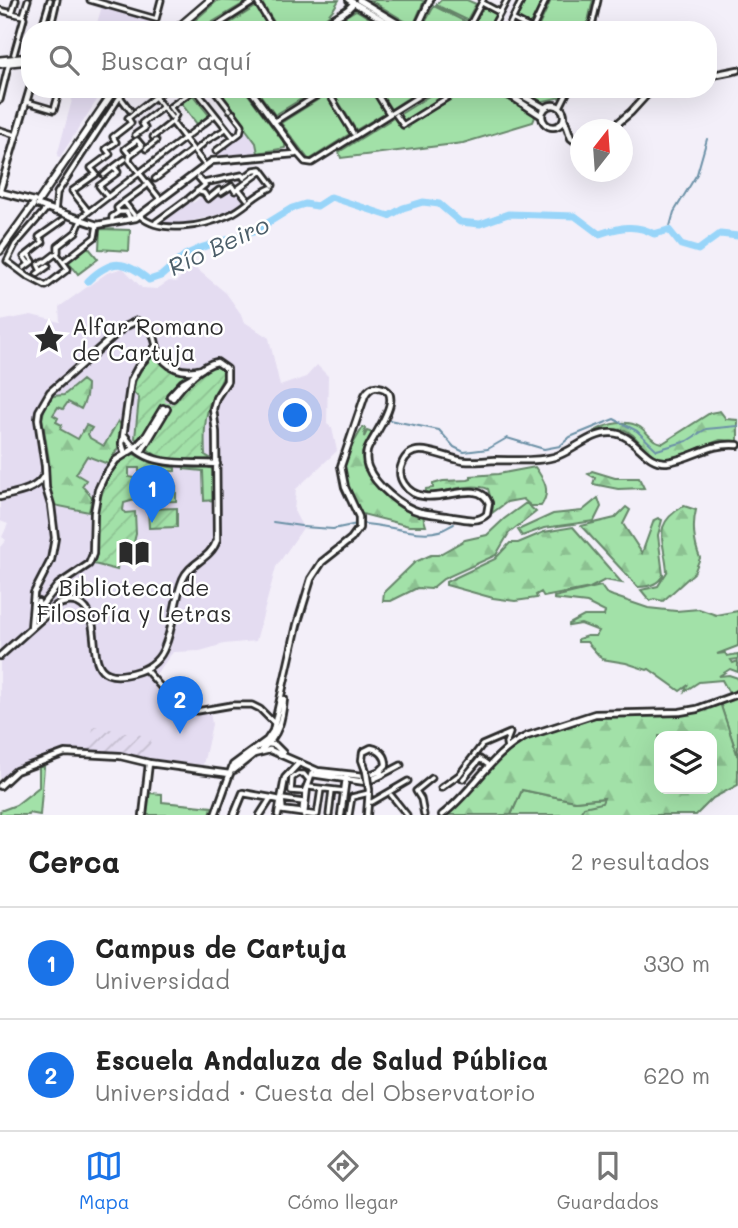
<!DOCTYPE html>
<html lang="es">
<meta charset="utf-8">
<style>
body{margin:0;font-family:Mali,sans-serif;background:#f6f6f6;color:#222}
.controls{position:absolute;right:21px;bottom:21px;display:grid;overflow:hidden;border-radius:14px;box-shadow:0 7px 28px #0002}
.controls button{width:63px;height:63px;display:grid;place-items:center;padding:0;border:0;border-bottom:2px solid #e0e0e0;background:#fff;color:#222;font:35px sans-serif}
.compass{position:absolute;left:570px;top:119px;width:63px;height:63px;border-radius:50%;background:#fff;box-shadow:0 7px 28px #0002;rotate:17deg}
.you{position:absolute;left:296px;top:416px;width:24px;height:24px;margin:-18px;border:5px solid #fff;border-radius:50%;background:#1a73e8;box-shadow:0 0 0 10px #1a73e833}
.badge{display:grid;place-items:center;width:46px;height:46px;border-radius:50%;background:#1a73e8;color:#fff;font-size:23px;font-weight:700}
.pin{position:absolute;translate:-50% -58px;filter:drop-shadow(0 2px 4px #0008)}
.pin::after{content:'';position:absolute;top:37px;width:24px;height:21px;background:inherit;clip-path:polygon(0 0,100% 0,50% 100%)}
.list{margin:0;padding:0;list-style:none}
h2{display:flex;justify-content:space-between;align-items:center;height:91px;margin:0;padding:0 28px;font-size:30px}
h2 small{font-size:23px;font-weight:400;color:#767676}
.list li{display:grid;grid-template-columns:46px 1fr auto;gap:21px;align-items:center;box-sizing:border-box;height:112px;padding:0 28px;border-top:2px solid #e0e0e0}
.list b{display:block;font-size:26px;white-space:nowrap}
.list p{margin:0;font-size:23px;white-space:nowrap;color:#767676}
.list em{font-size:23px;font-style:normal;color:#767676}
.icon{flex:none;width:38px;height:38px;fill:none;stroke:currentColor;stroke-width:2;stroke-linecap:round;stroke-linejoin:round}
.map{position:relative;flex:none;width:738px;height:815px;overflow:hidden}
.search{position:absolute;background:#fff;box-shadow:0 7px 28px #0002;left:21px;right:21px;top:21px;height:77px;display:flex;align-items:center;gap:18px;box-sizing:border-box;padding:0 24px;border-radius:28px;color:#767676;font-size:26px}
.sheet{height:315px;background:#fff}
nav{display:flex;justify-content:space-around;align-items:center;box-sizing:border-box;height:98px;border-top:2px solid #e0e0e0;background:#fff;font-size:19px;color:#767676}
nav a{display:grid;justify-items:center;gap:4px}
nav .on{color:#1a73e8}
.map>svg:first-child{display:block}
</style>
<div class="map">
<svg width="738" height="815" viewBox="0 0 738 815">
<defs>
<pattern id="industrial-furrows" width="10" height="10" patternUnits="userSpaceOnUse" patternTransform="scale(1.75)"><rect width="10" height="10" fill="#e4dcf1"/><path d="M-1 1l2-2M0 10L10 0M9 11l2-2" fill="none" stroke="#c4bdcf"/></pattern>
<pattern id="forest-firs" width="22" height="20" patternUnits="userSpaceOnUse" patternTransform="scale(1.75)"><rect width="22" height="20" fill="#a2e1a8"/><path d="M5 1l3.5 6h-7zM16 11l3.5 6h-7z" fill="#8cc191"/></pattern>
<pattern id="garden-furrows" width="10" height="10" patternUnits="userSpaceOnUse" patternTransform="scale(1.75)"><rect width="10" height="10" fill="#a2e1a8"/><path d="M-1 1l2-2M0 10L10 0M9 11l2-2" fill="none" stroke="#8cc191"/></pattern>
</defs>
<rect width="100%" height="100%" fill="#f3eff9"/>
<filter id="ink" filterUnits="userSpaceOnUse"><feTurbulence type="fractalNoise" baseFrequency=".0143" numOctaves="2"/><feDisplacementMap in="SourceGraphic" scale="14" xChannelSelector="R" yChannelSelector="G"/><feConvolveMatrix kernelMatrix="1 2 1 2 8 2 1 2 1" color-interpolation-filters="sRGB"/></filter>
<g filter="url(#ink)">
<path fill="#e4dcf1" d="M102 6 158 23 156 30H95Z
M75 89H104L60 157 57 156Z
M247 130 256 143 258 153 219 157 218 153Z
M232 188 239 190 245 199 229 212 176 225 168 226 157 222 189 198 193 203 204 195 208 200 219 192 222 195Z
M192 265 226 293 241 314 243 321 269 338 280 386 306 377 317 365 328 376 327 424 332 428 337 451 296 489 294 511 303 528 276 567 256 641 224 644 200 651 173 652 151 681 177 707 191 713 210 712 212 724 203 765 101 752H63L40 757 13 768 0 779V547L6 540 2 537 8 524 0 521V321L31 315 60 322 59 307 107 273 123 268 142 288 157 289 169 281 176 282Z"/>
<path fill="url(#industrial-furrows)" d="M94 726 152 737 148 753 144 759 86 751Z"/>
<path fill="#a2e1a8" stroke="#66866a" stroke-width="2" d="M218 0 246 2 199 30H184Z
M267 0H339C325 27 307 30 279 30L262 3Z
M370 0H421L424 1 413 26Z
M441 0H467L476 4 467 20 436 5Z
M525 0H543L530 25 517 17Z
M551 0H593L586 30H537Z
M257 6 271 30H219Z
M434 6 466 22 462 30H421Z
M483 7 497 14 489 30H470Z
M356 10 389 30H334L331 25Z
M232 89H244L285 144V148L258 153 256 143 222 97Z
M256 89H316V90L275 115Z
M335 89H371L386 112 356 130 332 91Z
M378 89H422L391 109Z
M440 89H457L403 122 399 115Z
M464 89H489L533 114 535 117 533 122 463 143 341 158 339 152 395 117 402 128 406 126 408 128 411 125 410 123Z
M520 89H564L561 97 540 102Z
M192 94 209 115 197 124 181 103Z
M327 94 351 133 309 160 281 123Z
M100 229 130 230 129 251 99 249Z
M88 247 98 259 78 274 69 262Z
M601 586 606 593 613 596 648 608 676 611 699 609 716 615 738 611V646L717 654 725 653 727 656 738 654V659L731 660 733 663 738 661V672L730 669 719 676 729 675 738 678V691L729 693 722 680 699 682 685 691 687 686 680 691 649 669 647 670 626 663 602 659 587 642H578V639L587 636H596L599 631 581 624 569 626V624L584 616H604L605 612 587 603 554 599V597Z
M738 695V757L720 703Z
M39 767H44L40 815 29 813 28 815H0V811L16 805 39 787Z
M522 790 575 801 605 798 603 803 579 815H511Z
M149 793 162 794V802L212 807 210 815H147Z"/>
<path fill="url(#forest-firs)" stroke="#66866a" stroke-width="2" fill-rule="evenodd" d="M82 380 87 384C87 394 86 400 81 409L68 402 63 409 58 407 53 415 58 418 56 422 62 425 60 429 78 439 86 425 92 428 88 434 90 438 104 446 118 421 121 425 119 446 108 464 87 456 76 474 86 480 82 486 92 497 89 512 54 505 48 483 49 460 42 418 45 407 53 396 64 395Z
M720 411 726 419 738 420V441L720 440 676 457 662 459 652 456 633 435 625 430 607 429 586 438C599 426 623 417 640 427 649 433 651 442 663 443L710 413Z
M363 427 365 428 364 437 367 431 373 433 362 453 364 469 394 502 409 512 423 516 426 526H409L362 514C336 474 340 465 363 427Z
M207 467 213 469 214 500 204 501 203 471 183 469Z
M535 467C545 481 551 491 541 506H531L523 499 507 502 492 513 493 506 488 489C472 482 444 492 425 495L426 489 433 488V484L443 481 468 480 471 479V476L498 474Z
M592 471 615 478H639L644 488 618 489 593 484 595 478 588 474Z
M598 498 601 507 594 521 544 528 522 536 518 530 553 514 582 511Z
M526 503 536 512 509 533 496 555 443 579 431 589 417 588 391 601H383L384 592 415 562 431 555H438L465 540 487 535 504 519Z
M684 506 696 510C692 525 694 544 700 558L694 573 663 601 654 599 650 601 641 590 658 586 667 572C665 541 650 525 684 506Z
M626 507 630 510 623 524 642 553 654 520 658 518 662 520 658 535 663 575C658 585 648 587 638 587L581 526 615 518Z
M573 527 622 583 605 580 590 588 544 597 541 592 536 595 537 598 515 601 493 598 446 585V582L495 559 510 543H518L544 532Z
M720 703 738 757V785L713 798 696 815H579L584 807 602 803 604 798 575 801 522 790 511 815H446C472 793 490 763 520 744 538 732 590 717 613 715 634 713 656 717 678 715 692 713 706 707 720 703ZM659 736H712V789H659Z"/>
<path fill="url(#garden-furrows)" stroke="#66866a" stroke-width="2" d="M155 355C166 371 179 374 197 377L213 366 220 368 224 372C223 382 216 388 212 398 204 417 204 434 205 455L210 458 208 460C172 464 161 464 135 438L139 398 133 392C135 376 143 365 155 355Z
M134 454 151 463 175 468V471L139 472V468H129V477L135 478V500L124 503 123 510 125 513 135 512 136 534 133 546C119 549 118 556 117 570L94 564C99 551 96 538 96 524 98 499 108 462 134 454Z
M147 483H176V501L149 502Z
M177 508V527L149 528 148 509Z"/>
<g fill="none" stroke-linecap="round" stroke-linejoin="round">
<path stroke="#6c91a7" stroke-width="2" d="M669 230 674 212 697 174 707 139
M389 420 439 430 454 447 464 452 488 449 507 438 544 449 560 446 570 437 614 419 637 431 657 450 687 441 706 429 738 426
M273 522 301 526
M365 524C387 525 419 537 439 531 444 530 449 526 454 524
M303 527 333 529 357 524"/>
<path stroke="#98d5f9" stroke-width="7" d="M88 281C112 258 125 260 149 280L161 276 185 255 203 247 253 232 292 208 305 204 317 206 331 197 389 216 403 208 423 202 439 204 460 222 480 224 508 214 575 216 599 234C619 228 635 223 654 234L669 230 681 245 698 250 720 234 738 236"/>
<path stroke="#cbc8d0" stroke-width="4.5" stroke-dasharray="4.5 2" stroke-linecap="butt" d="M163 408 170 396
M167 409 173 398"/>
<g stroke="#2b2b2b" stroke-width="9">
<path id="street" d="M90 0 156 19 161 0
M248 0 249 1
M258 4 274 30
M484 4 499 12
M0 10 23 16 28 0
M12 13 16 0
M514 20 530 28
M327 26 330 30
M41 30 50 0
M50 30 57 0
M210 30 257 0
M467 30 483 0
M491 30 507 0
M507 30 522 0
M532 30 546 0
M591 30 598 0
M14 54 24 18
M374 89 388 112
M216 92 230 110
M328 92 353 133
M155 97 171 117
M121 98 130 110
M0 100 9 63
M27 102 54 110 60 89
M560 107 569 89
M396 115 403 125 461 89
M172 122 205 165
M274 122 327 89
M0 130 16 135
M135 135 145 128 142 123 163 107
M153 137 172 122 176 115 170 107 195 89 234 138
M206 141 224 130
M146 149 156 141
M196 150 204 143
M216 151 240 133 242 125 233 113
M297 153 305 162 312 163 430 89
M129 160 130 155 142 146 137 140 125 149 130 155
M129 160 160 199
M104 175 114 167
M155 179 191 151
M204 183 242 175 244 178 254 170 261 169 273 185
M239 189 247 199
M197 191 204 193 208 199 219 190
M221 193 232 186 235 191 262 171
M107 196 99 186 118 172 114 167 125 159
M189 198 205 185 198 177
M47 208 15 245 7 261 27 276 46 286 68 269 57 254
M88 211 72 191 96 174 91 168 110 154 106 149 116 142 113 137 131 123 128 118 165 89
M118 211 117 208 124 202
M55 212 57 193 125 89
M134 215 124 202 146 186
M140 216C161 235 205 226 229 215 245 208 255 194 271 188
M112 222V217L119 212H127L130 219
M156 222 186 200
M28 254 33 261 29 264
M45 262 58 252V246L76 232 83 216 215 115
M63 262 95 237 97 225
M24 268 29 264 24 257 43 242 39 237 63 220
M41 271 38 265 44 261
M37 274 48 266
M145 669 174 702 184 708 197 711 232 705H252L260 709 274 723
M304 774 309 780 304 792 291 791 292 778 298 774Z
M382 775 401 765
M463 779 480 759 487 764
M309 787 344 791
M441 788 459 775 482 745 510 733 506 743 507 749
M391 795 407 815
M282 799 303 802 302 812 283 810Z
M368 802H372L408 781
M317 815 321 789
M329 815 332 790
M349 815 352 797 369 793
M424 815 421 799 416 791 432 778"/>
</g>
<g stroke="#2b2b2b" stroke-width="10">
<path id="secondary" d="M349 0 400 30
M359 0 409 30
M315 30 347 10 354 3
M416 30 430 0
M708 76 738 70
M500 89 542 116
M510 89 545 108
M542 116a11 11 0 1 1 22 0a11 11 0 1 1-22 0Z
M564 118 571 138 580 145
M610 130 631 112 652 89
M0 190 30 89
M0 192 34 201
M38 205 97 225 136 218 212 161 295 154 297 153 250 89
M170 396 183 382 192 377
M125 436C146 470 183 461 217 464
M141 452 167 409
M125 454 122 444 131 380 138 367 156 346
M0 497C15 493 35 491 43 477
M38 610 58 585 89 564 93 554 94 513 98 490 104 477 116 460 135 448 146 436 163 408
M38 622V602
M31 628 34 593 51 560 55 538 51 505 46 488 45 466 38 419 39 411 50 392 124 327 137 321 151 328C155 336 155 343 158 350 165 369 184 374 202 369
M0 656 57 605C64 602 70 600 78 603 112 618 70 694 139 671 151 667 161 658 165 646 174 625 174 600 183 579 190 562 210 560 217 540L216 432 213 409 216 398 227 381V369L217 362C201 365 182 385 173 398
M268 744 275 745 283 753
M262 749C279 736 282 719 284 699
M254 754 270 750 318 771 364 776
M234 770 254 754
M366 771 362 760 363 752 371 748C380 750 386 755 386 765L380 771 370 775
M312 774 365 782
M371 780 382 775 380 771
M0 786 16 771 65 753 120 756 149 763 230 774
M279 810 314 815
M143 815 149 763
M215 815 233 765 267 740 273 731 297 625 311 579 322 562 351 539 359 528V517L345 487 341 466 365 395C368 390 372 386 378 387 410 391 370 439 367 451 366 456 366 462 368 467 375 485 401 507 420 512 430 514 441 515 452 517 464 518 477 524 487 514L489 503C478 473 424 516 404 484 400 478 399 471 402 464 412 437 445 459 464 461 474 462 485 461 495 460 514 460 536 462 554 457 574 451 591 432 612 433 636 434 644 464 667 462 693 459 709 442 738 445
M234 815 243 793 271 798
M260 815 271 798 280 800
M278 815 285 778 299 763
M304 815 307 788 312 773
M341 815 346 778
M367 815 369 790
M442 815C473 792 491 753 527 736L595 714 680 712 697 709 738 694"/>
</g>
<g stroke="#2b2b2b" stroke-width="10">
<path id="primary" d="M175 30 210 0
M0 60 30 57
M0 64 30 61
M38 202 115 89
M0 251 33 205"/>
</g>
<use href="#street" stroke="#fff" stroke-width="3.5"/>
<use href="#secondary" stroke="#fff" stroke-width="4.5"/>
<use href="#primary" stroke="#fff" stroke-width="5"/>
<g stroke="#2b2b2b" stroke-width="10" stroke-linecap="butt">
<path id="secondary-bridge" d="M366 771 369 790"/>
</g>
<use href="#secondary-bridge" stroke="#fff" stroke-width="4.5"/>
</g>
</g>
<defs>
<g id="sight-bare" transform="scale(2.415)"><path d="M0-6L1.8-2.2L6-1.7L2.9 1.2L3.7 5.4L0 3.3L-3.7 5.4L-2.9 1.2L-6-1.7L-1.8-2.2Z" fill="#2b2b2b" stroke="#fff" stroke-width="2.5" paint-order="stroke"/></g>
<g id="library-bare" transform="scale(2.415)"><path d="M-6-4Q-3-5.5-.7-3.5V5Q-3 3-6 4ZM6-4Q3-5.5 .7-3.5V5Q3 3 6 4Z" fill="#2b2b2b" stroke="#fff" stroke-width="2.5" paint-order="stroke"/></g>
</defs>
<g fill-rule="evenodd">
<use href="#sight-bare" x="49" y="339"/>
<use href="#library-bare" x="134" y="553"/>
</g>
<g text-anchor="middle" dominant-baseline="central" stroke-width="5" stroke-linejoin="round" paint-order="stroke">
<g font-size="23" fill="#2b2b2b" stroke="#fff" text-anchor="start">
<text x="72" y="326">Alfar Romano<tspan x="72" dy="26">de Cartuja</tspan></text>
<text x="134" y="587" text-anchor="middle">Biblioteca de<tspan x="134" dy="26">Filosofía y Letras</tspan></text>
</g>
<g font-size="24" font-style="italic" fill="#4c5e69" stroke="#fff">
<text transform="translate(218 245) rotate(-25)">Río Beiro</text>
</g>
</g>
</svg>
<div class="controls">
<button><svg class="icon" aria-label="layers" viewBox="0 0 24 24"><path d="M12 4l9 5-9 5-9-5zM3 14l9 5 9-5"/></svg></button>
</div>
<svg class="compass" viewBox="-18 -18 36 36"><path d="M0-13l5 13h-10z" fill="#e53935"/><path d="M0 13l5-13h-10z" fill="#767676"/></svg>
<div class="you"></div>
<div class="pin badge" style="left:152px;top:523px">1</div>
<div class="pin badge" style="left:180px;top:734px">2</div>
<div class="search"><svg class="icon" aria-label="search" viewBox="0 0 24 24"><circle cx="10" cy="10" r="6"/><path d="M15 15l6 6"/></svg>Buscar aquí</div>
</div>
<section class="sheet">
<h2>Cerca<small>2 resultados</small></h2>
<ul class="list">
<li><span class="badge">1</span><div><b>Campus de Cartuja</b><p>Universidad</p></div><em>330 m</em></li>
<li><span class="badge">2</span><div><b>Escuela Andaluza de Salud Pública</b><p>Universidad · Cuesta del Observatorio</p></div><em>620 m</em></li>
</ul>
</section>
<nav>
<a class="on"><svg class="icon" aria-label="map" viewBox="0 0 24 24"><path d="M3 6l6-2 6 2 6-2v14l-6 2-6-2-6 2zM9 4v14M15 6v14"/></svg>Mapa</a>
<a><svg class="icon" aria-label="directions" viewBox="0 0 24 24"><path d="M12 3l9 9-9 9-9-9zM9 14v-3h6M13 9l2 2-2 2"/></svg>Cómo llegar</a>
<a><svg class="icon" aria-label="saved" viewBox="0 0 24 24"><path d="M7 4h10v16l-5-4-5 4z"/></svg>Guardados</a>
</nav>
